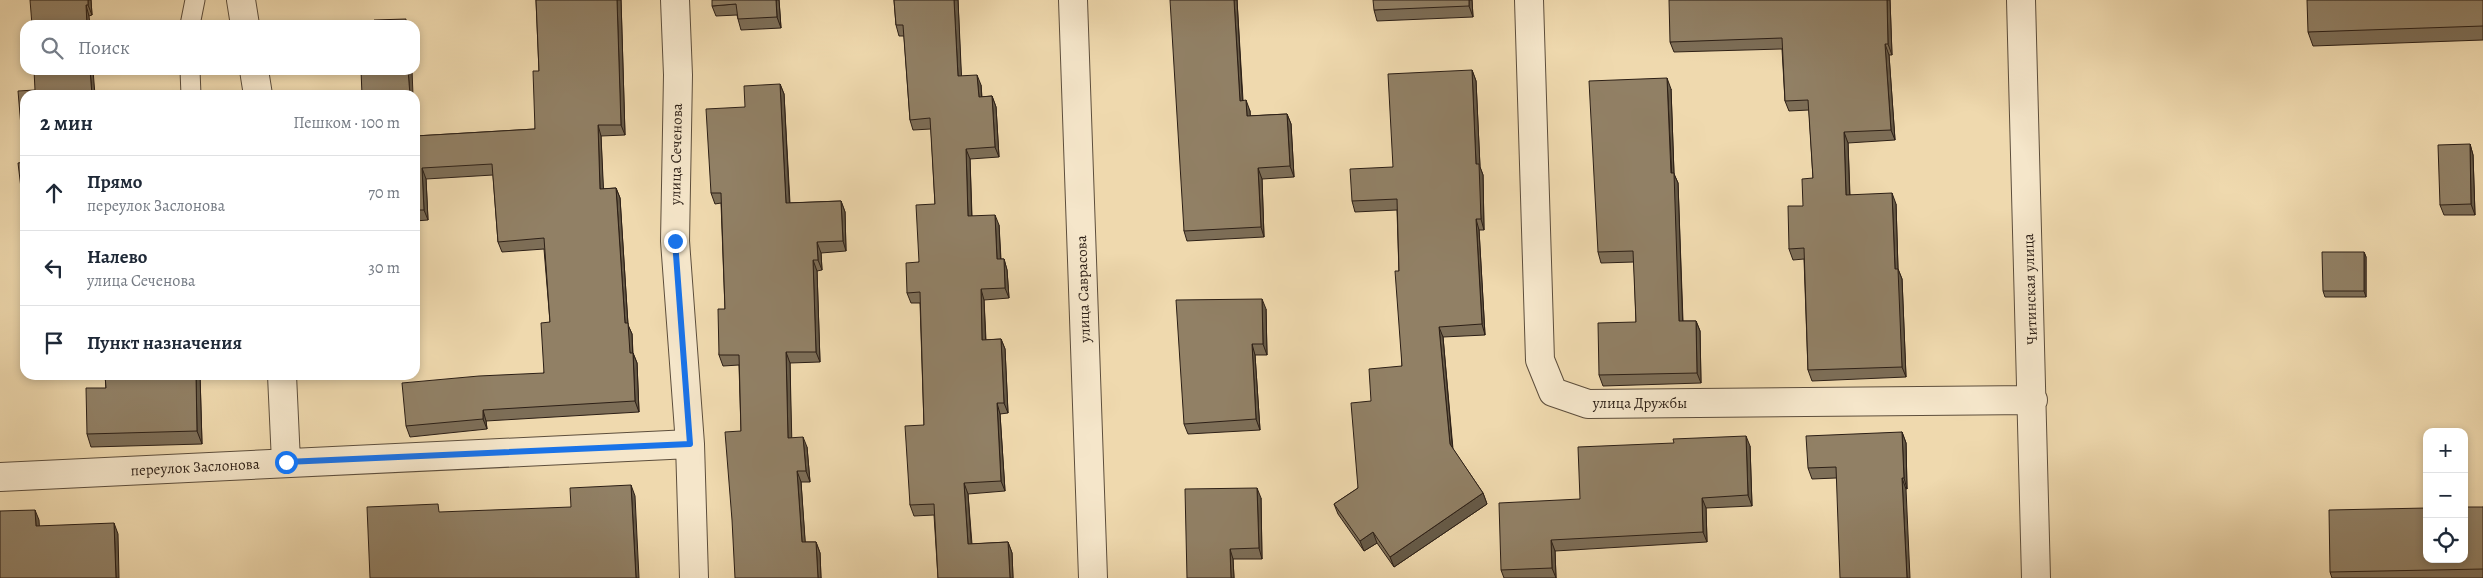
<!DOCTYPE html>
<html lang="ru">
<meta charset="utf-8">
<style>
body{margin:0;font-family:Alegreya,serif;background:#f6f6f7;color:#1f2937}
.controls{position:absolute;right:15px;bottom:15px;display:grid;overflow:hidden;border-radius:10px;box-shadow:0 2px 8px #0003}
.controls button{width:45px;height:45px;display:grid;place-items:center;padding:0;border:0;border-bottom:1px solid #e0e1e3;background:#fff;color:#1f2937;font:25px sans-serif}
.stop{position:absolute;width:15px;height:15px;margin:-11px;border:4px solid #1a73e8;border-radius:50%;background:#fff}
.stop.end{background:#1a73e8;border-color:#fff;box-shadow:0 1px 5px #0008}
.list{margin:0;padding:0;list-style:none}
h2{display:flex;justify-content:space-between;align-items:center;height:65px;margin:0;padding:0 20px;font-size:21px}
h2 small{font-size:16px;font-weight:400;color:#747a83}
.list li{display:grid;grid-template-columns:32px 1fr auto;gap:15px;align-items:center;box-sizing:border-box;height:75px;padding:0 20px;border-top:1px solid #e0e1e3}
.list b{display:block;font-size:19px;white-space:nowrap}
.list p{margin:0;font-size:16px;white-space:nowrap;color:#747a83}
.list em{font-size:16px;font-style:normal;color:#747a83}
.icon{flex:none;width:28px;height:28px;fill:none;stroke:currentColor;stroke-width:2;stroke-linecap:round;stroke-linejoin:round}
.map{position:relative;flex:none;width:2483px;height:578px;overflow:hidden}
.search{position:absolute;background:#fff;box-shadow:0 2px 8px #0003;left:20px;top:20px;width:400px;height:55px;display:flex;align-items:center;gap:12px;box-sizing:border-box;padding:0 18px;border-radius:15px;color:#747a83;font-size:19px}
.panel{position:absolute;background:#fff;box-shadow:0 2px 8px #0003;left:20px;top:90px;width:400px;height:290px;border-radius:15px}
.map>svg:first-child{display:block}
</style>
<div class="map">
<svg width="2483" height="578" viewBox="0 0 2483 578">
<rect width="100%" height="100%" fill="#efd9ae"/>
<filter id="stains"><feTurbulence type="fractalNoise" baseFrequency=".004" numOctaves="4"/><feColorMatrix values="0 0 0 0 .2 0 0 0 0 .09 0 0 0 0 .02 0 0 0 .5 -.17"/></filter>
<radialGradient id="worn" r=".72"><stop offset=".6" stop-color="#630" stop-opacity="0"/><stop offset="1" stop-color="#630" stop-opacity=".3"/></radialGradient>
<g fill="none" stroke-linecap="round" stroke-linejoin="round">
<g stroke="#5d4e3c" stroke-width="21">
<path id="service" d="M190 25 195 0
M190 70 191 95"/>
</g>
<g stroke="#5d4e3c" stroke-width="30">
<path id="minor" d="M241 0 245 25
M675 0 678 75 675 241 690 444 694 578
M1529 0 1540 360 1553 392 1588 404 2033 400
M2021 0 2036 578
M254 70 258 95
M282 375 286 462
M0 477 690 444"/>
</g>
<g stroke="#5d4e3c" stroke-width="30">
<path id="tertiary" d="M1073 0 1093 578"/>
</g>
<use href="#service" stroke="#f5e6ca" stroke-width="19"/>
<use href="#minor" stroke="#f5e6ca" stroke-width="28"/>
<use href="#tertiary" stroke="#f5e6ca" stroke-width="28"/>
</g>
<path fill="#7d6e57" stroke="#2c1f16" d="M30 0H91L92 15 89 16Z
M536 0H621L625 135 601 136 603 189 616 188 620 198 628 325 632 334 633 353 637 363 639 412 486 421 487 429 410 437 406 426 544 373 550 322 544 249 502 252 498 242 493 175 426 179 428 220 415 221V132V136L535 129 539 71Z
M779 0 781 28 741 30 738 19 737 15 716 16 712 6Z
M894 0H958L961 76 981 85 982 97 992 96 996 107 999 157 970 159 972 216 999 225 1001 259H1004L1007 270 1009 298 984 300 986 340 1001 339 1005 349 1008 413 1000 414 1005 491 968 494 972 544 1008 542 1012 553 1013 578H938L934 515 914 516 910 505 924 425 920 303H911L907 293 919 262 935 204 931 129 913 130 910 120 904 36H899L896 25Z
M1237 0 1243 100 1250 111V116L1287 114 1291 124 1294 177 1262 179 1264 237 1187 241 1184 231Z
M1472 0 1473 17 1377 21 1374 10Z
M1890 0 1892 55H1889L1895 140 1848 143 1850 195 1896 204 1898 269 1902 279 1906 377 1812 381 1808 370 1804 259 1793 260 1789 249 1813 178 1809 110 1789 111 1785 101 1782 49 1674 52 1670 42Z
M2483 0V40L2313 46 2308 32Z
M1472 70 1476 81 1480 167 1483 175 1484 230H1479L1485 335 1443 337 1453 449 1483 493 1487 504 1394 567 1377 543 1364 551 1338 514 1334 504 1358 488 1371 401 1402 366 1397 210 1355 212 1352 201 1393 167Z
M780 84 784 94 790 203 841 201 845 212 846 251 821 253 822 270 817 271 820 362 790 363 791 438 807 447 810 482H801L805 542H816L820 553 821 578 741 431 739 365 723 366 719 355 725 309 721 203 715 204 711 193Z
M1671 89 1674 174 1678 183 1683 321H1696L1700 331 1701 383 1603 386 1599 375 1636 322 1634 262 1601 263 1598 252Z
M2470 144 2473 155 2475 215H2444L2440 205Z
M2364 252 2366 257V297H2325L2323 291Z
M1266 309 1267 355H1255L1260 430 1188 434 1184 424Z
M105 375H200L202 444 91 447 87 434 106 388Z
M1902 432 1906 443 1907 489 1836 478 1812 479 1808 468Z
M1750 446 1752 506 1706 508 1707 542 1555 551 1556 578H1504L1501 570 1580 499Z
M1261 498 1262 559H1233L1234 578H1187Z
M2483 507V578H2332L2330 572Z"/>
<path fill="#665a47" stroke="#2c1f16" d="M88 0H91L92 15 88 5Z
M617 0H621L625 135 621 125Z
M776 0H779L781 28 777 17Z
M954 0H958L962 87 958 76Z
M1234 0H1237L1243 111 1240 101Z
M1469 0H1472L1473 17 1469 6Z
M1887 0H1890L1892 55 1888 44Z
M86 5 89 16 90 25H87Z
M1885 44 1889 55 1895 140 1891 130Z
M90 70H93L95 95H92Z
M408 70H412L413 95H410Z
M1472 70 1476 81 1480 167 1483 175 1484 230 1481 219 1476 164Z
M977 75 981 85 982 108 979 97Z
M1667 78 1671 89 1674 174 1678 183 1683 332 1679 321Z
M780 84 784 94 790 214 786 203Z
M992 96 996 107 999 157 995 147Z
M1246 100 1250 111 1251 127 1247 116Z
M1287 114 1291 124 1294 177 1290 166Z
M598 125 601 136 604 200 600 189Z
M1844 132 1848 143 1850 206 1846 195Z
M2470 144 2473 155 2475 215 2471 204Z
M966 149 970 159 972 227 968 216Z
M422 168 426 179 428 220 424 210Z
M1258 168 1262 179 1264 237 1261 227Z
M616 188 620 198 628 325 632 334 633 364 630 353 625 323Z
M1892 193 1896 204 1898 269 1902 279 1906 377 1902 367 1895 269Z
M841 201 845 212 846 251 843 241Z
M995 215 999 225 1001 270 997 259Z
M1476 219 1479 230 1485 335 1482 324Z
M817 242 821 253 822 270 818 260Z
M2364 252 2366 257V297L2364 291Z
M1004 259 1007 270 1009 298 1005 288Z
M813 260 817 271 820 362 816 352Z
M981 289 984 300 986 350 982 340Z
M1262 299 1266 309 1267 355 1263 344Z
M1696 321 1700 331 1701 383 1697 373Z
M1439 327 1443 337 1453 455 1450 444Z
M1001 339 1005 349 1008 413 1004 403Z
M1252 344 1255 355 1260 430 1256 419Z
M786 352 790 363 792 448 788 438Z
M633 353 637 363 639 412 635 401Z
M196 375H200L202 444 197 431Z
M997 403 1000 414 1005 491 1001 481Z
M483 410 486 421 487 429 483 419Z
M1902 432 1906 443 1907 489 1904 478Z
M1746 436 1750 446 1752 506 1748 495Z
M803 437 807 447 810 482 806 471Z
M797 471 801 482 806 553 802 542Z
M1902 478 1906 489 1910 578H1907Z
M964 483 968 494 972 555 968 544Z
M631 485 635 496 639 578H636Z
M1257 488 1261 498 1262 559 1259 548Z
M1483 493 1487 504 1394 567 1390 557Z
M1702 498 1706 508 1707 542 1703 532Z
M35 510 39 520 40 536 36 526Z
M114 523 118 534 119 578H116Z
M1373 532 1377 543 1364 551 1360 541Z
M1551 540 1555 551 1556 578 1552 568Z
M816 542 820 553 821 578H818Z
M1008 542 1012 553 1013 578H1010Z
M1230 549 1233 559 1234 578H1231Z"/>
<path fill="#918065" stroke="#2c1f16" d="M30 0H88V5H86L87 25H32Z
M536 0H617L621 125H598L600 189 616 188 625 323H628L630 353H633L635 401 483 410V419L406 426 402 383 479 376 544 373 541 323 550 322 544 238 498 242 492 164 422 168 424 210H415V136L535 129 533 71H539Z
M712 0H776L777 17 738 19 736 4 712 6Z
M894 0H954L958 76 977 75 979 97 992 96 995 147 966 149 968 216 995 215 997 259H1004L1005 288 981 289 982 340 1001 339 1004 403H997L1001 481 964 483 968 544 1008 542 1010 578H938L934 504 910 505 905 426 924 425 920 292 907 293 906 263 919 262 916 205 935 204 930 118 910 120 903 25H896Z
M1170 0H1234L1240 101 1246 100 1247 116 1287 114 1290 166 1258 168 1261 227 1184 231Z
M1373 0H1469V6L1374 10Z
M1669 0H1887L1888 44H1885L1891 130 1844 132 1846 195 1892 193 1895 269H1898L1902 367 1808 370 1804 248 1789 249 1788 206H1803L1802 179 1813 178 1808 100 1785 101 1782 38 1670 42Z
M2307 0H2483V26L2308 32Z
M406 19V25H375L374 20Z
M34 70H90L92 95H25V222L18 163 24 162 18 91 35 90Z
M361 70H408L410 95H362Z
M1472 70 1476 164H1479L1481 219H1476L1482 324 1439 327 1450 444 1483 493 1390 557 1373 532 1360 541 1334 504 1358 488 1351 403 1371 401 1369 369 1402 366 1395 271H1399L1397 199 1352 201 1350 169 1393 167 1388 74Z
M1667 78 1671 173H1674L1679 321H1696L1697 373 1599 375 1598 323 1636 322 1633 251 1598 252 1589 81Z
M780 84 786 203 841 201 843 241 817 242 818 260H813L816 352H786L788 438 803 437 806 471H797L802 542H816L818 578H735L732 520 725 432 741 431 739 355H719L718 309H725L721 193H711L706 109 745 107 744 86Z
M2470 144 2471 204 2440 205 2438 145Z
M2322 252H2364V291H2323Z
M1262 299 1263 344H1252L1256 419 1184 424 1176 300Z
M105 375H196L197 431 87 434 86 388H106Z
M1902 432 1904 478H1902L1907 578H1840L1836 467 1808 468 1806 436Z
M1746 436 1748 495 1702 498 1703 532 1551 540 1552 568 1501 570 1499 503 1580 499 1578 447 1674 443 1673 439Z
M631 485 636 578H370L367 507 438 504 439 512 571 507 570 488Z
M1257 488 1259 548 1230 549 1231 578H1187L1185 489Z
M2464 507H2483V569L2330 572 2329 510 2427 508V559H2464Z
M35 510 36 526 114 523 116 578H0V511Z"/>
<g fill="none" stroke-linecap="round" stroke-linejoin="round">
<path stroke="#1a73e8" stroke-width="6" d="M286 462 690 444 675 241"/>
</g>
<g text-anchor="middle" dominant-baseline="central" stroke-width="4" stroke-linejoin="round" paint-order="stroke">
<g font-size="15" fill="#2c1f16" stroke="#f5e6ca">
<text transform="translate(676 154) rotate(-89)">улица Сеченова</text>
<text transform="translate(1083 289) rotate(-92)">улица Саврасова</text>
<text transform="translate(2030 289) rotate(-92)">Читинская улица</text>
<text x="1640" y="403">улица Дружбы</text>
<text transform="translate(195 467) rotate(-3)">переулок Заслонова</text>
</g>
</g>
<rect width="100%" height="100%" filter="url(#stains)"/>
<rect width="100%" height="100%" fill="url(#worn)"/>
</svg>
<div class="controls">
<button>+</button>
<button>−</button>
<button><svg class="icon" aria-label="locate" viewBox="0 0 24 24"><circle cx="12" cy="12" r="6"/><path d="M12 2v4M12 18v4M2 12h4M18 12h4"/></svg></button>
</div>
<div class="stop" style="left:286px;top:462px"></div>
<div class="stop end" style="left:675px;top:241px"></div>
<div class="search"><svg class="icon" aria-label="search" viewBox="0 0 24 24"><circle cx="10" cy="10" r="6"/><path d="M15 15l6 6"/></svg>Поиск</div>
<section class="panel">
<h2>2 мин<small>Пешком · 100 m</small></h2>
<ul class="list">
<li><svg class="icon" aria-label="ahead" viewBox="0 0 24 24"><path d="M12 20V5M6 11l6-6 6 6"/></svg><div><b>Прямо</b><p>переулок Заслонова</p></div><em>70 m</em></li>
<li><svg class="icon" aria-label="left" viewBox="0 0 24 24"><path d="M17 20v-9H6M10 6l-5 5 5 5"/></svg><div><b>Налево</b><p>улица Сеченова</p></div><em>30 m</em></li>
<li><svg class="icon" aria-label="arrive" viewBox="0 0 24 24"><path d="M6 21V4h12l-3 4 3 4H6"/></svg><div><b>Пункт назначения</b></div></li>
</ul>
</section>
</div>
